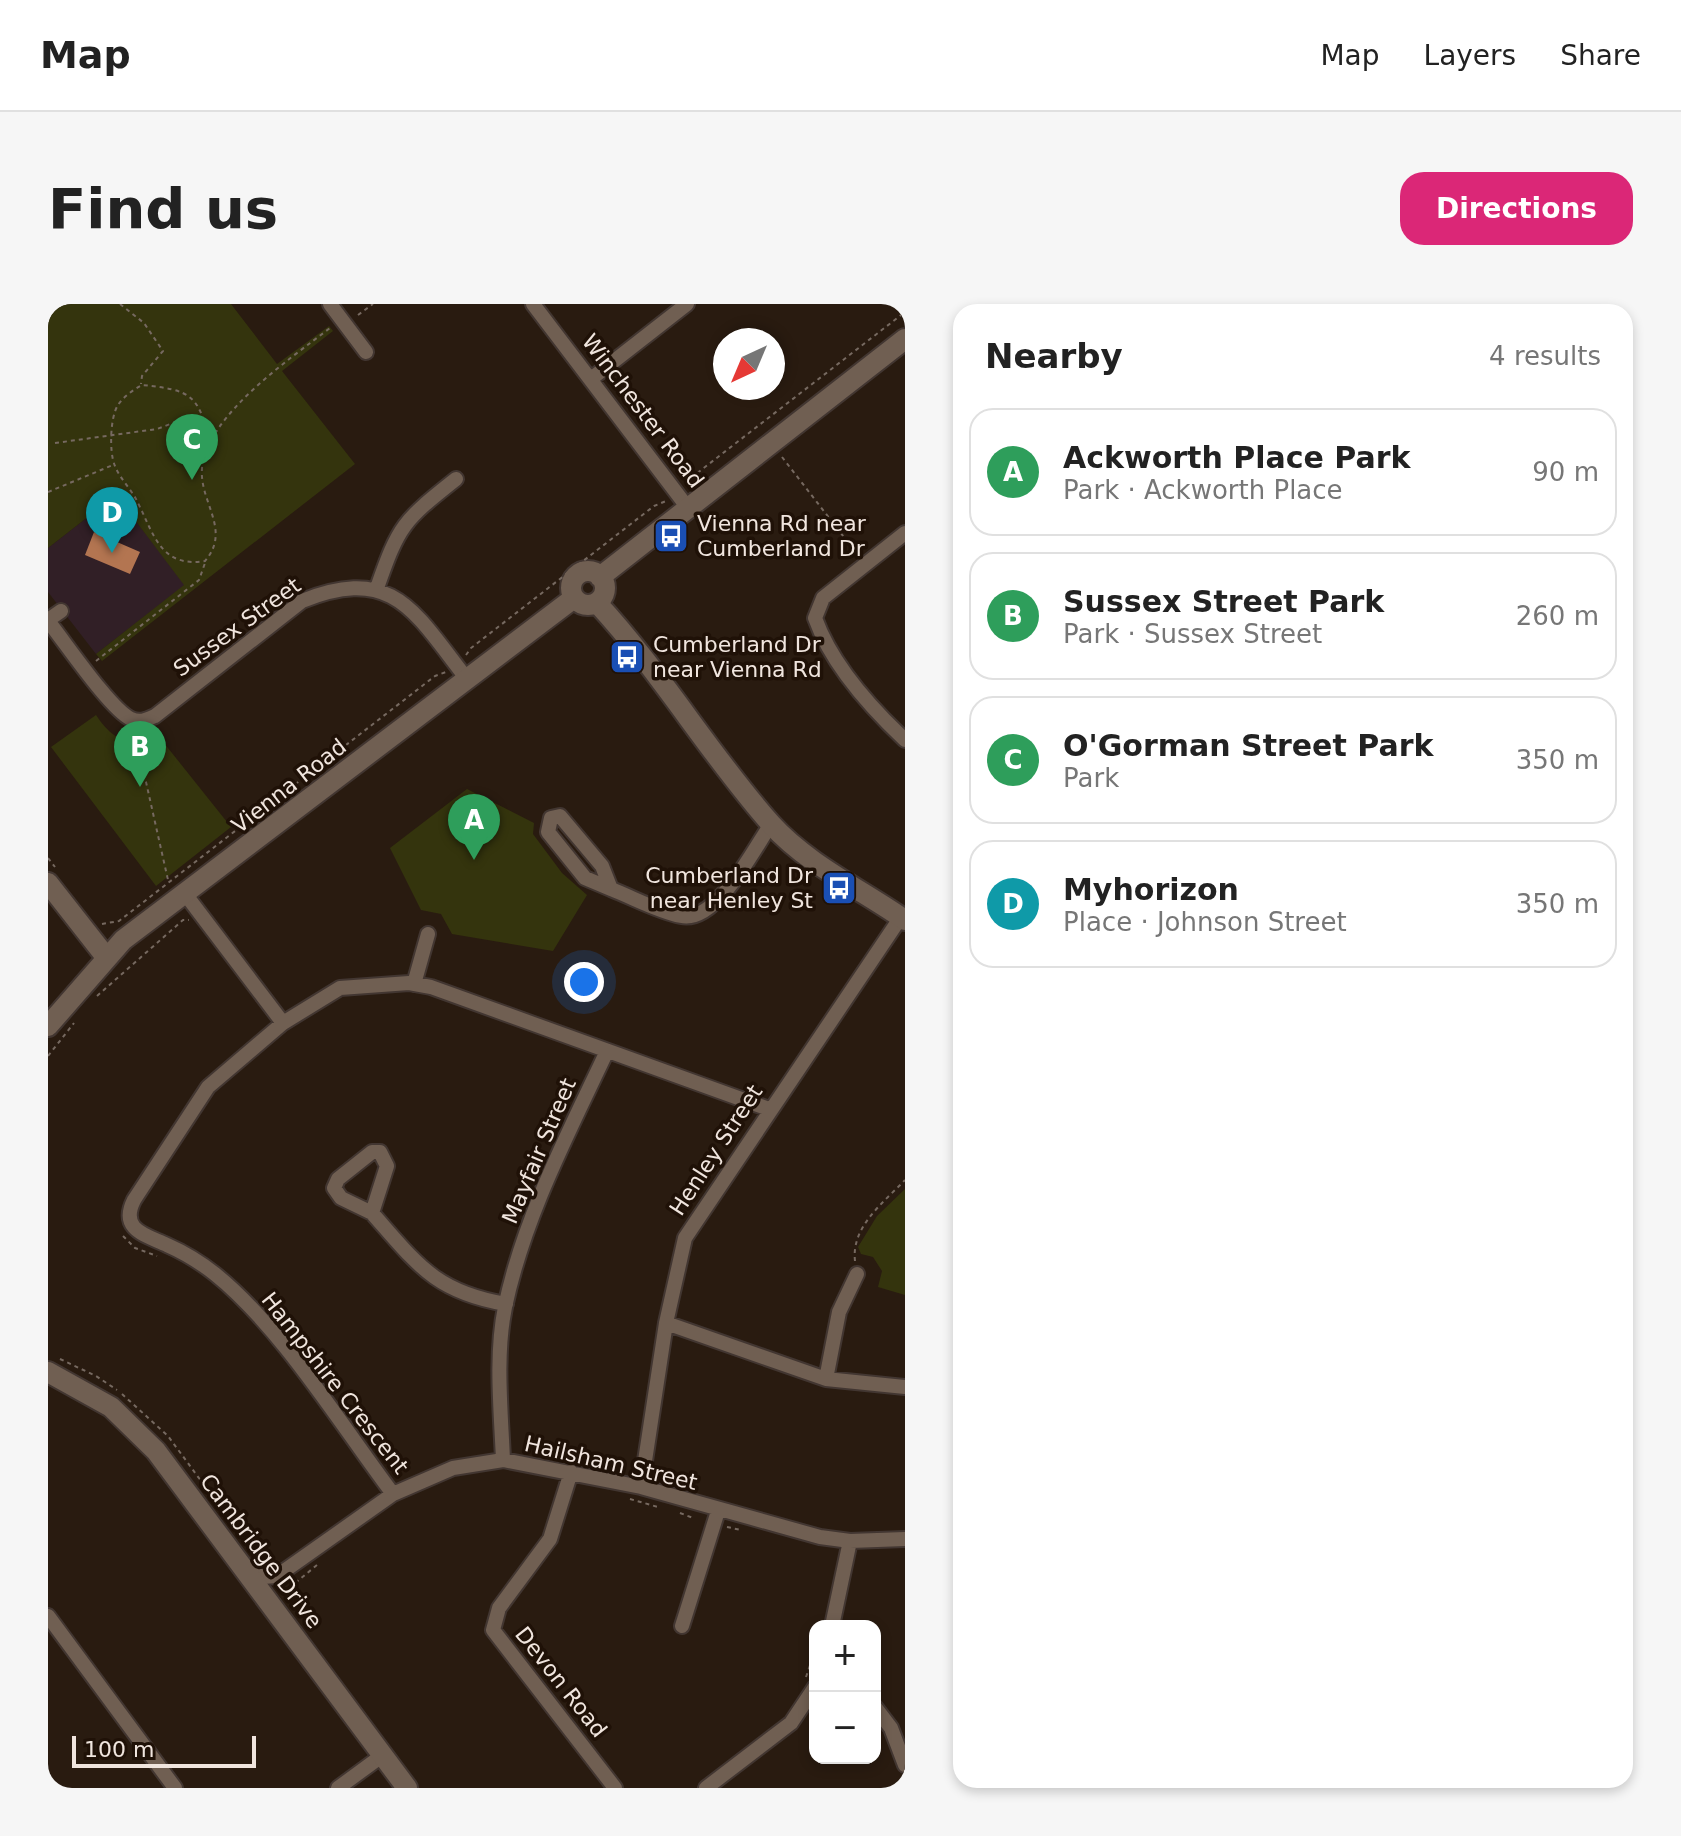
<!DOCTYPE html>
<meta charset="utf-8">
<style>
body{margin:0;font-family:"DejaVu Sans",sans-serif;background:#f6f6f6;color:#222}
.controls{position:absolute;right:24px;bottom:24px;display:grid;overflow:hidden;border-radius:16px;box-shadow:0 4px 12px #0003}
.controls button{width:72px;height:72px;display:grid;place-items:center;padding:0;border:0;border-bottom:2px solid #e0e0e0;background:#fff;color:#222;font:40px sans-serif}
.compass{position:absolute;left:665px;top:24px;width:72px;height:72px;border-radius:50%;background:#fff;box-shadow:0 4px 12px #0003;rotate:224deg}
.scale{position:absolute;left:24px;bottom:20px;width:184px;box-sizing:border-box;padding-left:8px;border:4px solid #f0e5de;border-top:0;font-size:22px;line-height:28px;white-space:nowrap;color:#f0e5de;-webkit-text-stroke:6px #1f1107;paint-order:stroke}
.you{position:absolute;left:536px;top:678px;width:28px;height:28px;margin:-20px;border:6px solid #fff;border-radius:50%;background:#1a73e8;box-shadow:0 0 0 12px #1a73e833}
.badge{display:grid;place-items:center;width:52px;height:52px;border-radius:50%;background:#db2777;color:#fff;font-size:26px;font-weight:700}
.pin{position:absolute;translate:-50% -66px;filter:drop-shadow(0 2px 4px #0008)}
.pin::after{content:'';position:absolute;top:42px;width:28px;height:24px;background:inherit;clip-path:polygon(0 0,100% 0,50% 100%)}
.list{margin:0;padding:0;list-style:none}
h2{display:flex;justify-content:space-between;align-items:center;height:104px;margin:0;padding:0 32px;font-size:34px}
h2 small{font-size:26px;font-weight:400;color:#767676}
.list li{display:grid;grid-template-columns:52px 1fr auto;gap:24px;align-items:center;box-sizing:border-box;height:128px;margin:0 16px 16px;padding:0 16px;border:2px solid #e0e0e0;border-radius:24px}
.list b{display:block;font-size:30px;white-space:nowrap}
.list p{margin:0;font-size:26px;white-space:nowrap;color:#767676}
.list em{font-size:26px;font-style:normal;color:#767676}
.map{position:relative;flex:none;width:857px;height:1484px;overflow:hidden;border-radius:24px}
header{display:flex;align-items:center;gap:48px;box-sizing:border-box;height:112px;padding:0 40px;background:#fff;border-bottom:2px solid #e0e0e0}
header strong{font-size:38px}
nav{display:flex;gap:44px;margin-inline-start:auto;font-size:28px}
.intro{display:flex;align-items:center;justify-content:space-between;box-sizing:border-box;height:192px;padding:0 48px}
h1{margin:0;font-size:56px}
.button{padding:20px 36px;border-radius:24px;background:#db2777;color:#fff;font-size:28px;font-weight:700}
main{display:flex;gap:48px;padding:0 48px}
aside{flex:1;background:#fff;border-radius:24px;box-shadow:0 4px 12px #0003}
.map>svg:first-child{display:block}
</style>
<header>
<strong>Map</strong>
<nav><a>Map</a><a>Layers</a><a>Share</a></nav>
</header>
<div class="intro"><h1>Find us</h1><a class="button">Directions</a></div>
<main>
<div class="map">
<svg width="857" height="1484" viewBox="0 0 857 1484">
<rect width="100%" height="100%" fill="#291b10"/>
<path fill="#311f26" d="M68 191 137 281 48 350 0 288V244Z"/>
<path fill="#34340d" d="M0 0H183L229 60 281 22 285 27 234 67 307 160 54 357 48 350 136 281 68 191 0 244Z
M48 411C65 437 82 444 112 434L183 523 108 582 3 443Z
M419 485 486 519 485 530 514 569 539 591 505 647 404 630 393 610 373 606 342 544Z
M857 885V991L830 983 834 967 825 953 813 950 810 943 829 912Z"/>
<path fill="#b37551" d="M46 228 92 248 82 270 37 251Z"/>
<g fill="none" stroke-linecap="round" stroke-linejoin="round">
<g stroke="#423631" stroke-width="18">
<path id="street" d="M282 0 318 48
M485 0 640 204
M543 75 639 0
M857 229 775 294 767 314C783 359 822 403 857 436
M329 284C351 221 355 217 408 175
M0 316 13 307
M0 317C17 338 62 405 83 415 92 419 98 416 107 412L254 297C346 260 367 309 419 375
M512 512 554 562 563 585 537 574 500 528 503 514Z
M563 585C586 594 609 607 633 612 668 620 706 545 723 520
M138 591 235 719
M366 680 380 630
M324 848H332L339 862 324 909 293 894 286 884 290 875Z
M324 909C369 960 387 988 458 1000
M618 1019 778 1075 857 1083
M778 1075 791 1008 809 970
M455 1156C453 1107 447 1052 457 1003 476 913 520 830 559 747
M523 1168 502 1235 451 1304 445 1326 567 1484
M593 1183 618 1019 637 934 853 613
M345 1190C293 1121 233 1023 167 970 153 959 135 948 119 941 98 931 71 926 86 896L160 783 235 719 292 684 361 679 383 683 721 805
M198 1264 214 1273 229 1272 345 1190 405 1164 455 1156 593 1183 772 1233 802 1237 857 1235
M0 1312 127 1484
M634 1322 670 1207
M784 1322 802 1237
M827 1403 843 1424 857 1461
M290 1484 335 1451
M658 1484 743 1419 767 1383"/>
</g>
<g stroke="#423631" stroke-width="24">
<path id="secondary" d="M523 284a17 17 0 1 1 34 0a17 17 0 1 1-34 0Z
M552 273 857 35
M549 299C613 368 661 450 723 520 759 560 814 586 857 616
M0 579 58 653
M0 722 75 636 526 294
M0 1068 63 1103 108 1147 359 1484"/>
</g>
<path stroke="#766960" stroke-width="2" stroke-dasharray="4 4" stroke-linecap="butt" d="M72 0 96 19 115 47 94 72 93 80
M310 11 325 0
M7 139 109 125 133 116 156 119
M162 140C151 91 144 86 94 81 85 86 76 92 70 101 62 113 61 149 67 162 72 175 84 186 90 199 106 231 113 264 157 257 184 226 151 198 154 164 160 110 242 55 282 24
M734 153 809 250
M639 181 648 170 857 8
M0 188 65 161
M418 351 423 344 606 202 618 197
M48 357 151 276 157 259
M92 431 90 455 98 478 120 576
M0 554 7 563
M54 620 71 617 387 372 398 368
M49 692 135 616H141
M0 752 26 719
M75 932 87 944 109 952
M807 957C803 923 835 899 857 876
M12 1055 48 1072 69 1086
M74 1090 120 1132 212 1257
M582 1195 610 1203
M632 1209 645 1214
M679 1223 693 1226
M235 1289 269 1261
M758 1373 767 1347"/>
<use href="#street" stroke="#705f52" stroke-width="14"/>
<use href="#secondary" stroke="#705f52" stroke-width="20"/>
</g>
<defs>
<g id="bus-square" transform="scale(1.8)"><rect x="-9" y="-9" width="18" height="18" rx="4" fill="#1a4fb4" stroke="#1f1107"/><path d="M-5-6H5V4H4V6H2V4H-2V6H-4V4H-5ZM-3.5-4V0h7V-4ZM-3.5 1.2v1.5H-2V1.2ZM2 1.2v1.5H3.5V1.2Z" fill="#fff"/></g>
</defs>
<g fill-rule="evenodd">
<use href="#bus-square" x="623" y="232"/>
<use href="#bus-square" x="579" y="353"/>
<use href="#bus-square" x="791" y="584"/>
</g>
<g text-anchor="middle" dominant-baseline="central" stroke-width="7" stroke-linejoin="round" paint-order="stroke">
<g font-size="22" fill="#f0e5de" stroke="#1f1107">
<text transform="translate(595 107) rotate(53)">Winchester Road</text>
<text transform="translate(189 323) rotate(-36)">Sussex Street</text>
<text transform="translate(241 482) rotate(-38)">Vienna Road</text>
<text transform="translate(668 846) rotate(-57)">Henley Street</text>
<text transform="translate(491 847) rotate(-67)">Mayfair Street</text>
<text transform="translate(287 1079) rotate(52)">Hampshire Crescent</text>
<text transform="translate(563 1159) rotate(13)">Hailsham Street</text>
<text transform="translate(213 1247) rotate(53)">Cambridge Drive</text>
<text transform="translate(513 1378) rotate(52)">Devon Road</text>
</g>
<g font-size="22" fill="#f0e5de" stroke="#1f1107" text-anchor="start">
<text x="649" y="219">Vienna Rd near<tspan x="649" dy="25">Cumberland Dr</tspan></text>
<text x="605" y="340">Cumberland Dr<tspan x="605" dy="25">near Vienna Rd</tspan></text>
<text x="765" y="571" text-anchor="end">Cumberland Dr<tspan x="765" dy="25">near Henley St</tspan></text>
</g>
</g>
</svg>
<div class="controls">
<button>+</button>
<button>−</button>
</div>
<svg class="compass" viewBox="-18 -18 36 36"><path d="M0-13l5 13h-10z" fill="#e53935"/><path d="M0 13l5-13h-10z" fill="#767676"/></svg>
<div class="scale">100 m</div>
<div class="you"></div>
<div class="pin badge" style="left:426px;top:556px;background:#2e9e5b">A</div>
<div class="pin badge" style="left:92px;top:483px;background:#2e9e5b">B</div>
<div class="pin badge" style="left:144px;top:176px;background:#2e9e5b">C</div>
<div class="pin badge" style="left:64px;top:249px;background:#0f9aa8">D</div>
</div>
<aside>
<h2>Nearby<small>4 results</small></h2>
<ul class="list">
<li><span class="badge" style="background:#2e9e5b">A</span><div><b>Ackworth Place Park</b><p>Park · Ackworth Place</p></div><em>90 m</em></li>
<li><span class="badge" style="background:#2e9e5b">B</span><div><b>Sussex Street Park</b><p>Park · Sussex Street</p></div><em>260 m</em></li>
<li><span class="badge" style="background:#2e9e5b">C</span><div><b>O'Gorman Street Park</b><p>Park</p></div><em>350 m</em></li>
<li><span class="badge" style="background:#0f9aa8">D</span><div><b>Myhorizon</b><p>Place · Johnson Street</p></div><em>350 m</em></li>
</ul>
</aside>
</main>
